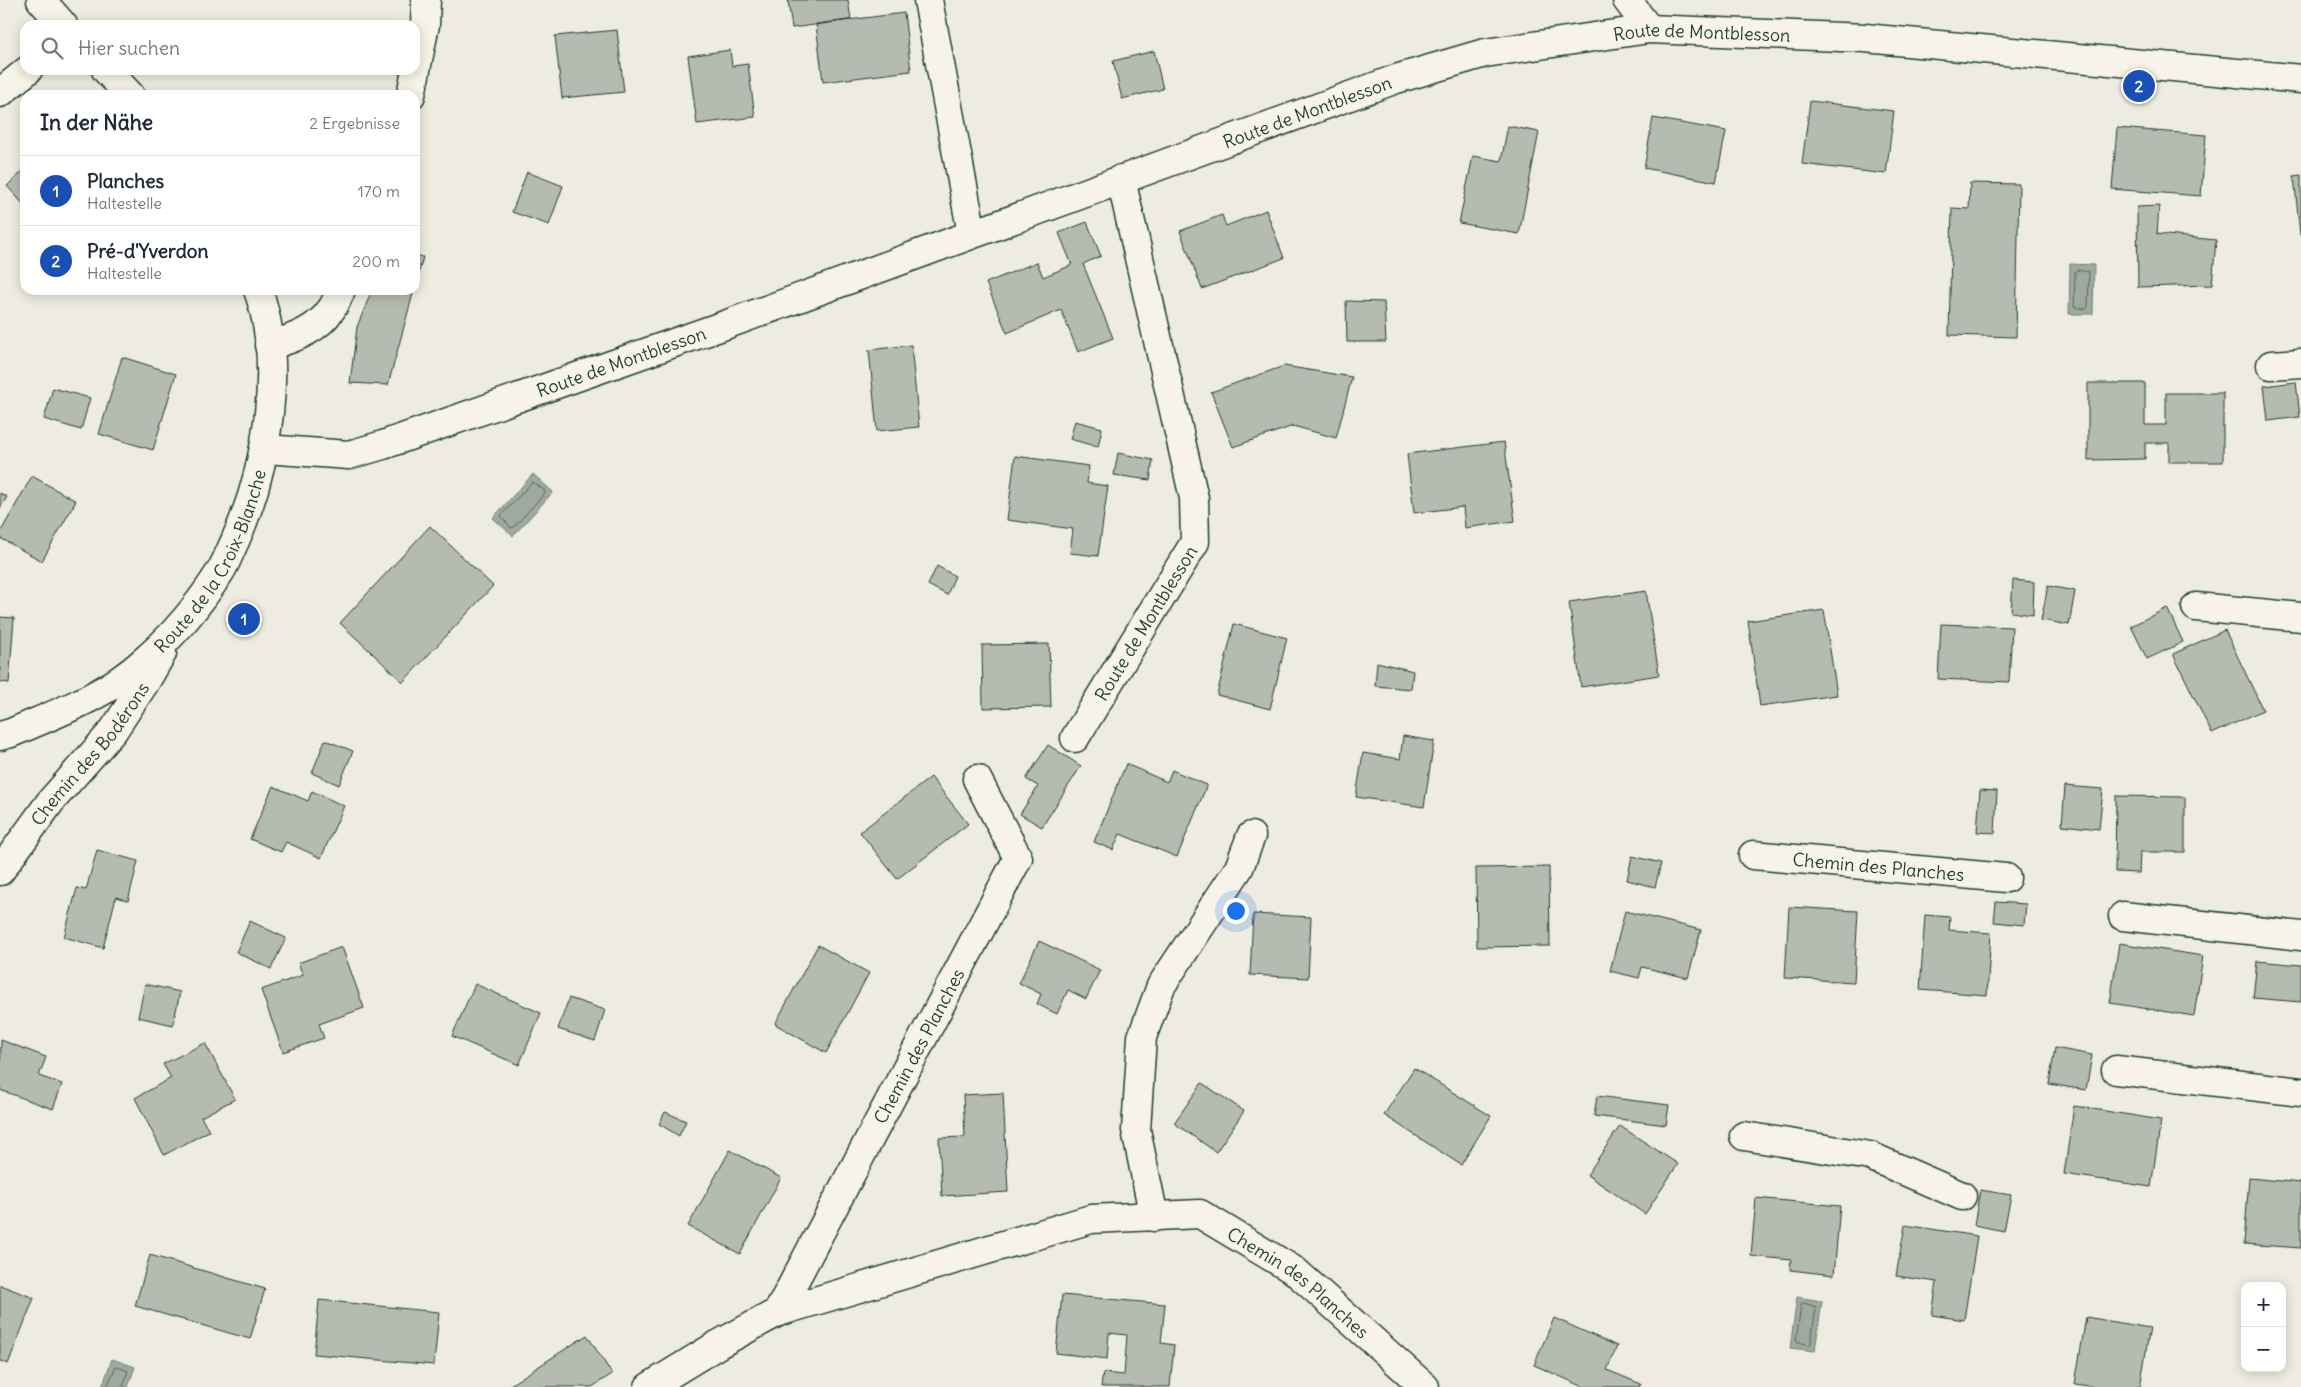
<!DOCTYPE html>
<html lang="de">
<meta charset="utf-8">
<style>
body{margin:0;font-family:Delius,sans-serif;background:#f6f6f7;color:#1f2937}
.controls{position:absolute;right:15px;bottom:15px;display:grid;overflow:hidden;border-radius:10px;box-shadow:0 2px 12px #0003}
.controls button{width:45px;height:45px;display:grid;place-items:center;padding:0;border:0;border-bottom:1px solid #e0e1e3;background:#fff;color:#1f2937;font:25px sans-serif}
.you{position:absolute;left:1235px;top:910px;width:18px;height:18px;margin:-12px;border:4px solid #fff;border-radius:50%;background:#1a73e8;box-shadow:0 0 0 8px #1a73e833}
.badge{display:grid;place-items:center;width:32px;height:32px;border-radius:50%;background:#db2777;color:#fff;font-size:16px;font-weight:700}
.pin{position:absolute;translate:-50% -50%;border:2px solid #fff;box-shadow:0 1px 5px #0006}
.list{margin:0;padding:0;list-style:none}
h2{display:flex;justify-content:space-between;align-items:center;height:65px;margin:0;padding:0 20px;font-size:21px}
h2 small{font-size:16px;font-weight:400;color:#747a83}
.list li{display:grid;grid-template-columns:32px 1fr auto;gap:15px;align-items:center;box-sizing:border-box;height:70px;padding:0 20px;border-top:1px solid #e0e1e3}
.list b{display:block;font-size:19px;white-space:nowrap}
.list p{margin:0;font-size:16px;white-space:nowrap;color:#747a83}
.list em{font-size:16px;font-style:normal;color:#747a83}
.icon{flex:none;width:28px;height:28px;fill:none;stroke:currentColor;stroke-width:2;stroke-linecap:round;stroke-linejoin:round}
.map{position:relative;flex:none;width:2301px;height:1387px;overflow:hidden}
.search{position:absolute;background:#fff;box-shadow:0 2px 12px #0003;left:20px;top:20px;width:400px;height:55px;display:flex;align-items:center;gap:12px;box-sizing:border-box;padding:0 18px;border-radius:15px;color:#747a83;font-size:19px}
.panel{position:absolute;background:#fff;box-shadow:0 2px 12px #0003;left:20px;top:90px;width:400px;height:205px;border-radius:15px}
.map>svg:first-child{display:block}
</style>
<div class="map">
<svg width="2301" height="1387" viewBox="0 0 2301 1387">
<rect width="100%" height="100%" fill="#eeece1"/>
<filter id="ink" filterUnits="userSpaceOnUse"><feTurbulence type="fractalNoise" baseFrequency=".02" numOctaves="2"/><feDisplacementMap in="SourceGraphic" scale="10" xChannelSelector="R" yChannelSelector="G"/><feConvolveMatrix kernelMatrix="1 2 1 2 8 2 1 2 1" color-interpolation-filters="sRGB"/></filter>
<g filter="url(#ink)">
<path fill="#9fa99f" stroke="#6c7e74" d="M2070 264 2094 265 2093 314H2069Z
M533 474 553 492 513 536 493 518Z
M1797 1297 1822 1301 1815 1351 1790 1348Z
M112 1359 135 1367 128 1387H102Z"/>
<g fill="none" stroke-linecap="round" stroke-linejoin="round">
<path stroke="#52685f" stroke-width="1" d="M2077 270 2089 272 2088 307 2086 309 2074 307 2075 272Z
M533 482 544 490 545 493 514 527 511 528 501 516Z
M1804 1303 1816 1307 1811 1343 1809 1345 1796 1341 1801 1305Z
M107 1387 116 1366 128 1371 123 1387"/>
</g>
<path fill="#b5bbb0" stroke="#1f3d34" d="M788 0H848L851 20 792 28Z
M904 13 911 71 823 82 816 24Z
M617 30 624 92 562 98 555 36Z
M730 50 732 66 748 64 755 117 697 124 688 56Z
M1154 51 1163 89 1122 99 1113 61Z
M1810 101 1894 111 1886 174 1802 164Z
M1653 118 1726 131 1716 182 1644 168Z
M1508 126 1539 132 1519 234 1459 223 1473 156 1501 161Z
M2117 128 2206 135 2201 196 2112 189Z
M25 169V206L7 186Z
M527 172 563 186 549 225 512 212Z
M2301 175V235H2300L2294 176Z
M1970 183 2019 184 2016 337 1949 335 1952 208 1969 209Z
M2159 206 2157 234 2216 240 2212 285 2138 287 2137 207Z
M1266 210 1284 258 1202 289 1180 231 1222 215 1226 226Z
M1087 222 1101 256 1083 264 1113 338 1078 352 1061 310 1007 333 986 283 1037 262 1043 277 1072 265 1059 233Z
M415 255 423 257 415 286Z
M372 290H414L388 385 350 383 357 327Z
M1346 301 1384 302 1386 342H1347Z
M911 345 919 427 877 431 869 350Z
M122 357 176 374 153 450 99 434Z
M1284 366 1352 377 1336 438 1293 426 1233 447 1211 392Z
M2296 382 2300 417 2268 421 2264 386Z
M2088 383H2145V425H2166V393H2223V462H2169V443H2145V459L2088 460Z
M53 388 90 398 81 430 44 419Z
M1075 421 1102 428 1098 447 1070 439Z
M1504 442 1515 521 1465 528 1463 507 1414 513 1407 454Z
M1118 453 1153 460 1150 480 1114 475Z
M1015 456 1089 466 1087 483 1108 486 1098 556 1070 553 1073 529 1007 520Z
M32 476 76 501 42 561 0 538V533Z
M0 493 7 497 0 508Z
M430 526 493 586 403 682 340 623Z
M937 566 955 576 947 595 928 585Z
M2013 580 2034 582 2033 615 2011 612Z
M2048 586 2075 591 2069 625 2041 620Z
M1646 591 1659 675 1581 687 1569 602Z
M2167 608 2183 642 2147 659 2131 626Z
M1824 610 1837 695 1760 706 1748 621Z
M0 617 14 618 9 683 0 682Z
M1234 624 1287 638 1270 709 1217 695Z
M1941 624 2012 627 2009 682 1938 679Z
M2225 630 2263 710 2212 734 2173 654Z
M1049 644 1051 707 983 708 982 645Z
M1377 662 1413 671 1411 689 1375 686Z
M1403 736 1434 741 1424 807 1356 797 1363 753 1400 759Z
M325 740 353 751 339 785 312 773Z
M1048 745 1081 766 1042 827 1020 814 1038 786 1026 779Z
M1126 764 1167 782 1172 770 1207 785 1177 857 1120 834 1113 850 1094 842Z
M931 777 968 824 897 879 860 832Z
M273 786 308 801 312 791 344 806 321 858 286 842 281 852 250 839Z
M2065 786 2103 789 2099 829 2062 825Z
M1980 790 1997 791 1995 833 1977 832Z
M2116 796 2185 797V852H2140L2139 873 2115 872Z
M97 850 138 861 128 901 116 897 103 948 64 937 77 888 86 890Z
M1632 856 1661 863 1655 887 1627 880Z
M1549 867 1550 946 1477 947 1476 868Z
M1996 902 2026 904 2024 925 1994 922Z
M1789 907 1858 911 1854 982 1785 978Z
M1625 911 1701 930 1688 978 1642 967 1639 978 1610 971Z
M1253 914 1311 917 1308 978 1250 975Z
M1925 915 1950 917 1949 930 1991 933 1987 995 1920 990Z
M250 921 286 938 271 969 236 952Z
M1039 941 1100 970 1086 999 1068 990 1057 1014 1037 1004 1041 994 1019 983Z
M2119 943 2203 956 2194 1016 2110 1003Z
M818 945 869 973 826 1053 775 1024Z
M342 947 364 1008 319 1024 324 1038 283 1052 261 990 303 975 298 963Z
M2257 961 2301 965V1002L2253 998Z
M145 984 180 992 173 1025 138 1017Z
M475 984 541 1013 519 1065 452 1036Z
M569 998 605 1010 595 1041 558 1029Z
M1 1040 46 1057 39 1076 62 1084 53 1109 0 1090Z
M205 1043 235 1099 201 1117 209 1131 164 1155 135 1098 171 1078 163 1064Z
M2055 1048 2092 1055 2086 1090 2049 1084Z
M1414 1068 1491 1116 1461 1165 1384 1115Z
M1202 1083 1244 1111 1216 1152 1174 1123Z
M1003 1093 1008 1192 942 1196 939 1138 965 1137 963 1095Z
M1597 1096 1669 1105 1666 1125 1594 1116Z
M2074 1106 2161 1120 2151 1187 2064 1174Z
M665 1112 686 1121 679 1136 659 1124Z
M1620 1126 1678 1164 1645 1214 1587 1175Z
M730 1150 781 1178 740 1254 688 1226Z
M2249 1178 2301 1183V1248L2244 1244Z
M1980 1190 2011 1195 2004 1231 1974 1225Z
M1756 1198 1840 1206 1834 1275 1790 1270 1791 1260 1751 1256Z
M1905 1225 1977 1236 1964 1320 1932 1315 1937 1282 1896 1276Z
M150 1255 265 1289 250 1339 135 1306Z
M0 1285 34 1298 8 1364 0 1361Z
M1062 1295 1165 1304 1161 1343 1174 1345 1170 1387H1101L1103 1373 1124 1375 1127 1335 1109 1333 1107 1359 1056 1353Z
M319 1300 439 1312 434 1365 314 1354Z
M2086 1317 2150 1328 2140 1387H2095L2075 1384Z
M1554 1318 1617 1346 1607 1370 1641 1384 1639 1387H1584L1534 1365Z
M587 1335 612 1374 592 1387H507Z"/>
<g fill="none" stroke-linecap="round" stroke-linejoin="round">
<g stroke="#1f3d34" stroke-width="31">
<g id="minor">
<path d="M41 0 63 25"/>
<path d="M928 0 972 234"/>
<path d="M1627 0 1649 29"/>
<path d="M106 70 130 95"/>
<path d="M0 93 28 70"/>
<path d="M411 95 425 25 426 0"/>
<path d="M269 345C291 340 316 331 330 311 335 305 338 297 341 290"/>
<path d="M2271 365 2301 363"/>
<path id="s1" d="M265 449 349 455 383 445 725 325 1396 79 1485 53 1649 29 1865 38 2301 79"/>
<path d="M2196 607 2301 617"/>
<path id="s2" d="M0 736 11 733C57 713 106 696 144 661 173 636 199 605 220 572 226 563 230 551 235 541 267 469 285 366 258 290"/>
<path id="s3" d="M1075 738 1195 542 1194 498 1121 179"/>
<path id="s4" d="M1753 855 2006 878"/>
<path id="s5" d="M0 871 51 801 113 731 146 681 162 653"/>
<path d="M2123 916 2301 936"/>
<path d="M2116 1070 2301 1092"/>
<path d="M1744 1136 1870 1156 1962 1196"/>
<path d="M1154 1217 1136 1130 1142 1037 1161 986 1239 868 1251 836"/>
<path id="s6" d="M778 1312 1018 858 977 779"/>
<path id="s7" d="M649 1387 719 1344 778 1312 1091 1219 1200 1214 1295 1271 1425 1387"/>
</g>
</g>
<use href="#minor" stroke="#f7f3e8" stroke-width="28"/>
</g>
</g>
<g text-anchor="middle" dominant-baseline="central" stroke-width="4.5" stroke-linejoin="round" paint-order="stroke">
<g font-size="18" fill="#1f3d34" stroke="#f7f3e8">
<text stroke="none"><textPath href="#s1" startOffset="1508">Route de Montblesson</textPath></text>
<text stroke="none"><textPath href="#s1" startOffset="1102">Route de Montblesson</textPath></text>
<text stroke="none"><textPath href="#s1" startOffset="372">Route de Montblesson</textPath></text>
<text stroke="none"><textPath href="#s2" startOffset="286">Route de la Croix-Blanche</textPath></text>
<text stroke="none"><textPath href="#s3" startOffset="135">Route de Montblesson</textPath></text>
<text stroke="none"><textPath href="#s5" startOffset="148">Chemin des Bodérons</textPath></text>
<text stroke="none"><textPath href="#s4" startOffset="126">Chemin des Planches</textPath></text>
<text stroke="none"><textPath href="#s6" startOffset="301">Chemin des Planches</textPath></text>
<text stroke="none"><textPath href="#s7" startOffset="705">Chemin des Planches</textPath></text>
</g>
</g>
</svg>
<div class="controls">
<button>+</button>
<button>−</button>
</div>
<div class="you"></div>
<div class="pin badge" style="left:244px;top:619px;background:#1a4fb4">1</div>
<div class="pin badge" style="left:2139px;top:86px;background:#1a4fb4">2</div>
<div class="search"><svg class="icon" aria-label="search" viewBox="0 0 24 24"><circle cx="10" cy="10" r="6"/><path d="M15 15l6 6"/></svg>Hier suchen</div>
<section class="panel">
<h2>In der Nähe<small>2 Ergebnisse</small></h2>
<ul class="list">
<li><span class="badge" style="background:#1a4fb4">1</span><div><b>Planches</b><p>Haltestelle</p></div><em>170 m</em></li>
<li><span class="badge" style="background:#1a4fb4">2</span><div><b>Pré-d'Yverdon</b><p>Haltestelle</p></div><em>200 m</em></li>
</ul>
</section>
</div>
